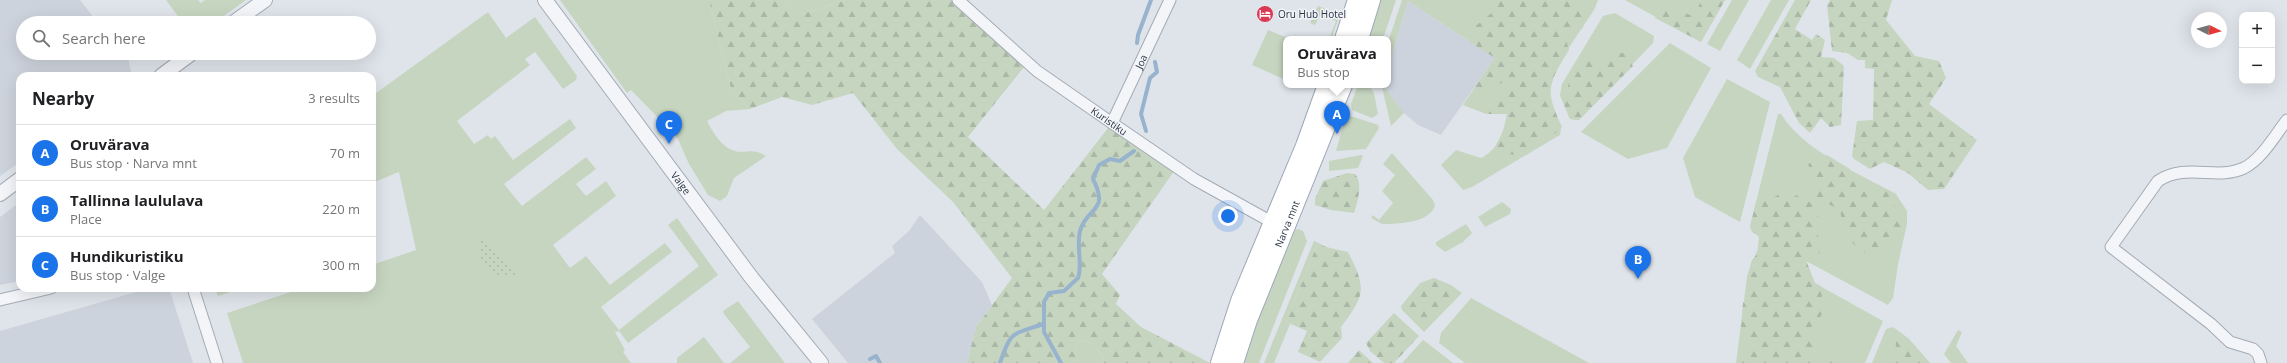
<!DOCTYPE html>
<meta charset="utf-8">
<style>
body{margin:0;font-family:"Open Sans",sans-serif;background:#f2f2f2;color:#202124}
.controls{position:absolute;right:12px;top:12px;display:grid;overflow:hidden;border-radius:8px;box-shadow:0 4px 16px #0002}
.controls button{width:36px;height:36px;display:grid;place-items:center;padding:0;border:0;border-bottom:1px solid #e0e0e0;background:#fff;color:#202124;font:20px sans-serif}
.compass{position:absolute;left:2191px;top:12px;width:36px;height:36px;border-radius:50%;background:#fff;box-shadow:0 4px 16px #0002;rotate:96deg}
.you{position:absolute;left:1228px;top:216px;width:14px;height:14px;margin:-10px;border:3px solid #fff;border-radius:50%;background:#1a73e8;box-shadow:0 0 0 6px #1a73e833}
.badge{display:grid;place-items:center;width:26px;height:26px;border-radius:50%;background:#1a73e8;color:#fff;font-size:13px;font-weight:700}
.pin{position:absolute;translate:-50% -33px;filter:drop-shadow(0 1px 2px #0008)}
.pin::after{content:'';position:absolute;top:21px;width:14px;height:12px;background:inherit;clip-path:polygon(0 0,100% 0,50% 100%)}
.popup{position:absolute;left:1283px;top:36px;width:108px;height:52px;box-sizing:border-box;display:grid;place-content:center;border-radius:8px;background:#fff;filter:drop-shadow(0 1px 3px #0005);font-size:13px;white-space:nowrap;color:#757577}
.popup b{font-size:15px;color:#202124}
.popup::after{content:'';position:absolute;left:50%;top:100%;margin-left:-8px;border:8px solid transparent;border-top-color:#fff}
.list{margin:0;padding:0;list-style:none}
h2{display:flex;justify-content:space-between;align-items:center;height:52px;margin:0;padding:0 16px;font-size:17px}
h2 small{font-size:13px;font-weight:400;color:#757577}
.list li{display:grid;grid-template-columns:26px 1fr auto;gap:12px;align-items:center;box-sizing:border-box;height:56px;padding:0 16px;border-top:1px solid #e0e0e0}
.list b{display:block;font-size:15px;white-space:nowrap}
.list p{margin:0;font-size:13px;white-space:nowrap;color:#757577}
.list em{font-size:13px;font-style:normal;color:#757577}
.icon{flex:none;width:22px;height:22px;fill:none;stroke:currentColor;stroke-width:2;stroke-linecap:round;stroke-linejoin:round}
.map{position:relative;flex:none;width:2287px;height:363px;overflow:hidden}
.search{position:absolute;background:#fff;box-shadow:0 4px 16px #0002;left:16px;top:16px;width:360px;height:44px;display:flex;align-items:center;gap:10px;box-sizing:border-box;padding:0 14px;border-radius:22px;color:#757577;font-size:15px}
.panel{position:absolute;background:#fff;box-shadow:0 4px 16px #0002;left:16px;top:72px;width:360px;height:220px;border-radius:12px}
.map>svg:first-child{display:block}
</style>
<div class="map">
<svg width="2287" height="363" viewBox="0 0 2287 363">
<defs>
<pattern id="forest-firs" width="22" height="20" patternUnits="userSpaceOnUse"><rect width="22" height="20" fill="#c6d5c0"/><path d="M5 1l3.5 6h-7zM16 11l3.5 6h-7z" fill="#aab7a6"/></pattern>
<pattern id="park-dots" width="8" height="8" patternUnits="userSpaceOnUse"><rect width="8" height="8" fill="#c6d5c0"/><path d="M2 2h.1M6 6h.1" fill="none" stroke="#aab7a6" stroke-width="1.8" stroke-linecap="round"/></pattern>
</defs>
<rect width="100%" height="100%" fill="#dfe4ea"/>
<path fill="#cdd3dc" d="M0 0H80L98 23H23V53H127L132 76H20V162L0 176Z
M1408 1 1495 58 1441 135 1418 125 1404 113 1383 85H1388V68Z
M20 202V281L0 285V217Z
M920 215 982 282 992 305 976 327 967 363H848L812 319 895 253 892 246 909 231Z
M150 288 170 291 193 363H0V331Z"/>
<path fill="#c6d5c0" d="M166 0H198L201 3 205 0H246L214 23H183Z
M560 0H709L731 89 750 109 726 111 707 121C713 132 721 147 735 151 748 154 752 147 766 156L734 178 727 196 720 201 708 195 689 164 677 137 631 90 627 93Z
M787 0H845L802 14Z
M1379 0H1396L1383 39H1367Z
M1402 0H1598L1595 8C1580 33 1548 71 1550 100 1551 113 1564 121 1560 135L1472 187 1463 190 1441 165 1456 150 1481 158C1498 150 1504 132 1507 114H1486L1463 105 1495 58 1408 1 1388 68V42Z
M1625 0H1725L1701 42Z
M1732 0H1749L1720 51 1707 44Z
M1771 0H1789L1750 69 1737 60Z
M1318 6 1340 15 1331 39H1329L1336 21 1320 15 1315 25 1310 23Z
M488 12 506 38 535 17 577 76 576 80 563 89 535 52 525 59 530 65 457 121 474 144 488 135 491 139 495 136 513 160 570 119 576 128 504 184 522 206 586 157 596 169 576 184 586 196 606 181 616 196 553 245 570 268 586 256 610 285 665 243 672 252 601 307 619 330 699 266 668 225 677 218 718 275 628 343 619 331 615 332 625 350 623 352 631 363H243L227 313 303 288H372V265L416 250 399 172 372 183V96Z
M1615 13 1654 36 1653 43 1579 120 1570 119 1560 95 1562 84 1603 16Z
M1268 30 1285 37 1284 41 1286 43V80L1252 65Z
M1670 43 1711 68 1667 148 1628 159 1581 132Z
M1727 79 1770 102 1740 222 1695 197 1683 158Z
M1358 85H1369L1374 93 1378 114 1372 118 1352 110 1351 104Z
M1383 85 1404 113 1391 126 1382 87Z
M1778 114H1781C1804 151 1858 173 1896 194L1907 211V224L1898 264 1893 298 1888 305 1752 232 1750 226Z
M1351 116 1378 125 1379 128 1366 149 1336 151 1345 120Z
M1392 153 1433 200 1435 205C1431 223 1397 224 1382 224L1371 218 1373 215 1379 220 1393 203 1382 191 1395 175 1383 164Z
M1361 155 1363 156 1358 168 1329 171V161Z
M1502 202 1511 209 1510 214 1485 227 1478 217Z
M1466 224 1472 233 1463 242 1445 252 1436 245V242Z
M1298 229 1303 231 1307 241 1259 363H1244L1256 325 1295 230Z
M1314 241 1331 249 1317 245 1286 322 1290 324 1274 363H1264Z
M1757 251 1883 321 1865 363H1736L1747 277Z
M215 288H243L218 296Z
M1471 298 1589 363H1465L1439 343 1441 333Z
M738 301 785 363H730L750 347 724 314 723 311Z
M1893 327 1908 338 1930 363H1872L1886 329Z
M1958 330 1962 332 1956 346 1968 363H1951L1944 354Z
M704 337 724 363H677V358Z
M1079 340C1092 339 1101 351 1104 363H1078L1076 351H1072Z
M1423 340 1426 342 1453 363H1402Z"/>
<path fill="url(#forest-firs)" d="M709 0H787L802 14 845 0H958L1028 62 968 137 1044 210 1112 123 1177 167 1102 274 1120 295 1116 304 1141 327 1210 363H1104C1101 351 1092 339 1079 340L1073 350 1076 351 1078 363H967L976 327 1012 278 953 202 897 149 853 93 812 105 782 97 750 109 731 89Z
M1482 0H1584L1583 28 1566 40 1569 50C1548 84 1544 89 1562 127L1551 137 1519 155 1492 153 1504 129 1507 114H1486L1514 86 1507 82 1473 90 1495 58 1471 43 1472 29 1494 11Z
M1701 0H1725L1701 42 1655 18 1664 4 1695 17Z
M1795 0H1811L1795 29 1812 40 1816 34 1825 40 1821 57 1834 58 1844 66 1841 125 1830 127 1821 118 1810 133 1799 123 1780 87 1758 77 1755 71Z
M1830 0H1892L1886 20 1915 56 1939 61 1946 78 1929 104 1977 140 1944 189 1928 190 1908 173 1884 162 1870 169 1854 159 1852 156 1857 121 1873 120 1874 69 1865 68V60H1858L1847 53 1832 51 1827 5Z
M1611 52 1625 53 1633 66 1579 120 1570 119 1560 95 1568 89 1569 77 1585 57 1604 59Z
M1827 155 1850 169 1858 191 1886 189 1896 194 1894 211 1903 224 1889 247 1875 260C1851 244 1845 239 1840 210L1813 196 1814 177 1808 164Z
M1347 173 1355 174C1363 182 1358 202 1354 213L1331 210 1315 205V199L1323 181Z
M1787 191 1818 206 1817 227 1820 253 1806 260 1815 283 1821 286 1823 310 1814 334V357L1832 361 1833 363H1740L1747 357 1749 342 1741 326 1743 303 1752 294 1747 277 1752 260 1757 254 1759 237 1750 228 1756 201H1765Z
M1317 245 1348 252C1367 289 1365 295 1341 327L1342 338 1320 362 1298 352 1307 331 1286 322Z
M1434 278 1451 285 1462 293 1424 332 1402 310 1401 306 1420 283Z
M1394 313 1419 336 1394 363H1384L1370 351 1366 343Z
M1908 338 1930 363H1895L1896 342Z
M1359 350 1373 363H1348Z"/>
<path fill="url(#park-dots)" d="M481 234 522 275 498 276 479 256Z"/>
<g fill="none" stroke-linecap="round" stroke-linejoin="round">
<path stroke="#97b3cd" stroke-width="4" d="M1137 43 1138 35 1151 0
M1146 131 1141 114 1150 78 1157 72 1155 62
M870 359 876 356 880 363
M1000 363C1011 330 1012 335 1043 324
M1061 363 1044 332V302L1049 293 1064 291 1078 278C1083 264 1076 246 1080 231 1087 206 1110 213 1093 179L1099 165 1110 159 1120 161 1134 151"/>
<g stroke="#a4abb5" stroke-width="13">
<g id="minor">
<path id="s1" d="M958 0 1037 71 1112 123 1194 179 1277 225"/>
<path id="s2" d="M1112 123 1170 0"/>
<path d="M193 288 217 363"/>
<path d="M0 300 51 288"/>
<path d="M2261 363 2258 354 2253 349 2230 342 2211 324 2111 247 2158 181C2187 162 2216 181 2244 168 2262 159 2275 135 2287 120"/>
</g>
</g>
<g stroke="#a4abb5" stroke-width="16">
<g id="tertiary">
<path id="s3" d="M545 0 751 277 821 363"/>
<path d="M233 23 265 0"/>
<path d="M161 76 192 53"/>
<path d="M0 194 20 179"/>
</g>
</g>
<g stroke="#9ea8b7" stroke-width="20">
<g id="primary">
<path d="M1344 39 1357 0"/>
<path d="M1359 39 1371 0"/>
<path d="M1220 363 1240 301 1305 146 1327 85"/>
<path id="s4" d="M1234 363 1248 320 1343 85"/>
</g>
</g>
<use href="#minor" stroke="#f3f5f8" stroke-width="11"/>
<use href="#tertiary" stroke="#f3f5f8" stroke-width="14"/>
<use href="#primary" stroke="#fff" stroke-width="18"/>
</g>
<defs>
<g id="hotel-disc" transform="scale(0.9)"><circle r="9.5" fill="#d93a56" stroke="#eff3f7"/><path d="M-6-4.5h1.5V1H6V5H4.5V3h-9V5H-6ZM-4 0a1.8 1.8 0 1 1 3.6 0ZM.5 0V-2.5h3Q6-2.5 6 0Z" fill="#fff"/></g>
</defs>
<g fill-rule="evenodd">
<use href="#hotel-disc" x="1265" y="14"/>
</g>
<g text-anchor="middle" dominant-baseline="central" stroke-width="3" stroke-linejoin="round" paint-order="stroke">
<g font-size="10" fill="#273243" stroke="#eff3f7" text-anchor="start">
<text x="1278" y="14">Oru Hub Hotel</text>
</g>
<g font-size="10" fill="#273243" stroke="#eff3f7">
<text stroke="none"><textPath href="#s2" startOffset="68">Joa</textPath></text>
<text stroke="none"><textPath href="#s1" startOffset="194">Kuristiku</textPath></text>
<text stroke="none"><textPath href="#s3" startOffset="228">Valge</textPath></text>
<text stroke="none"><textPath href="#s4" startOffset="149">Narva mnt</textPath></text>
</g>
</g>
</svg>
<div class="controls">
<button>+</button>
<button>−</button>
</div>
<svg class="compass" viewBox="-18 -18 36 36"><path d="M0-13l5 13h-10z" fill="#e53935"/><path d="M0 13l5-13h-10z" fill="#757577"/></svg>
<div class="you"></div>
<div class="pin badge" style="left:1337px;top:134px">A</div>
<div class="popup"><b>Oruvärava</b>Bus stop</div>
<div class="pin badge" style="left:1638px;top:279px">B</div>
<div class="pin badge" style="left:669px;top:144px">C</div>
<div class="search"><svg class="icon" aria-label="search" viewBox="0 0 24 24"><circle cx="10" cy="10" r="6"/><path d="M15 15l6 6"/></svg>Search here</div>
<section class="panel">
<h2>Nearby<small>3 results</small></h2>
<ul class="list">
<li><span class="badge">A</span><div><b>Oruvärava</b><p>Bus stop · Narva mnt</p></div><em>70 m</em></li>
<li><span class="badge">B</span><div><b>Tallinna laululava</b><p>Place</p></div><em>220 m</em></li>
<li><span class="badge">C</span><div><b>Hundikuristiku</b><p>Bus stop · Valge</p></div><em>300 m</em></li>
</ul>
</section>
</div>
